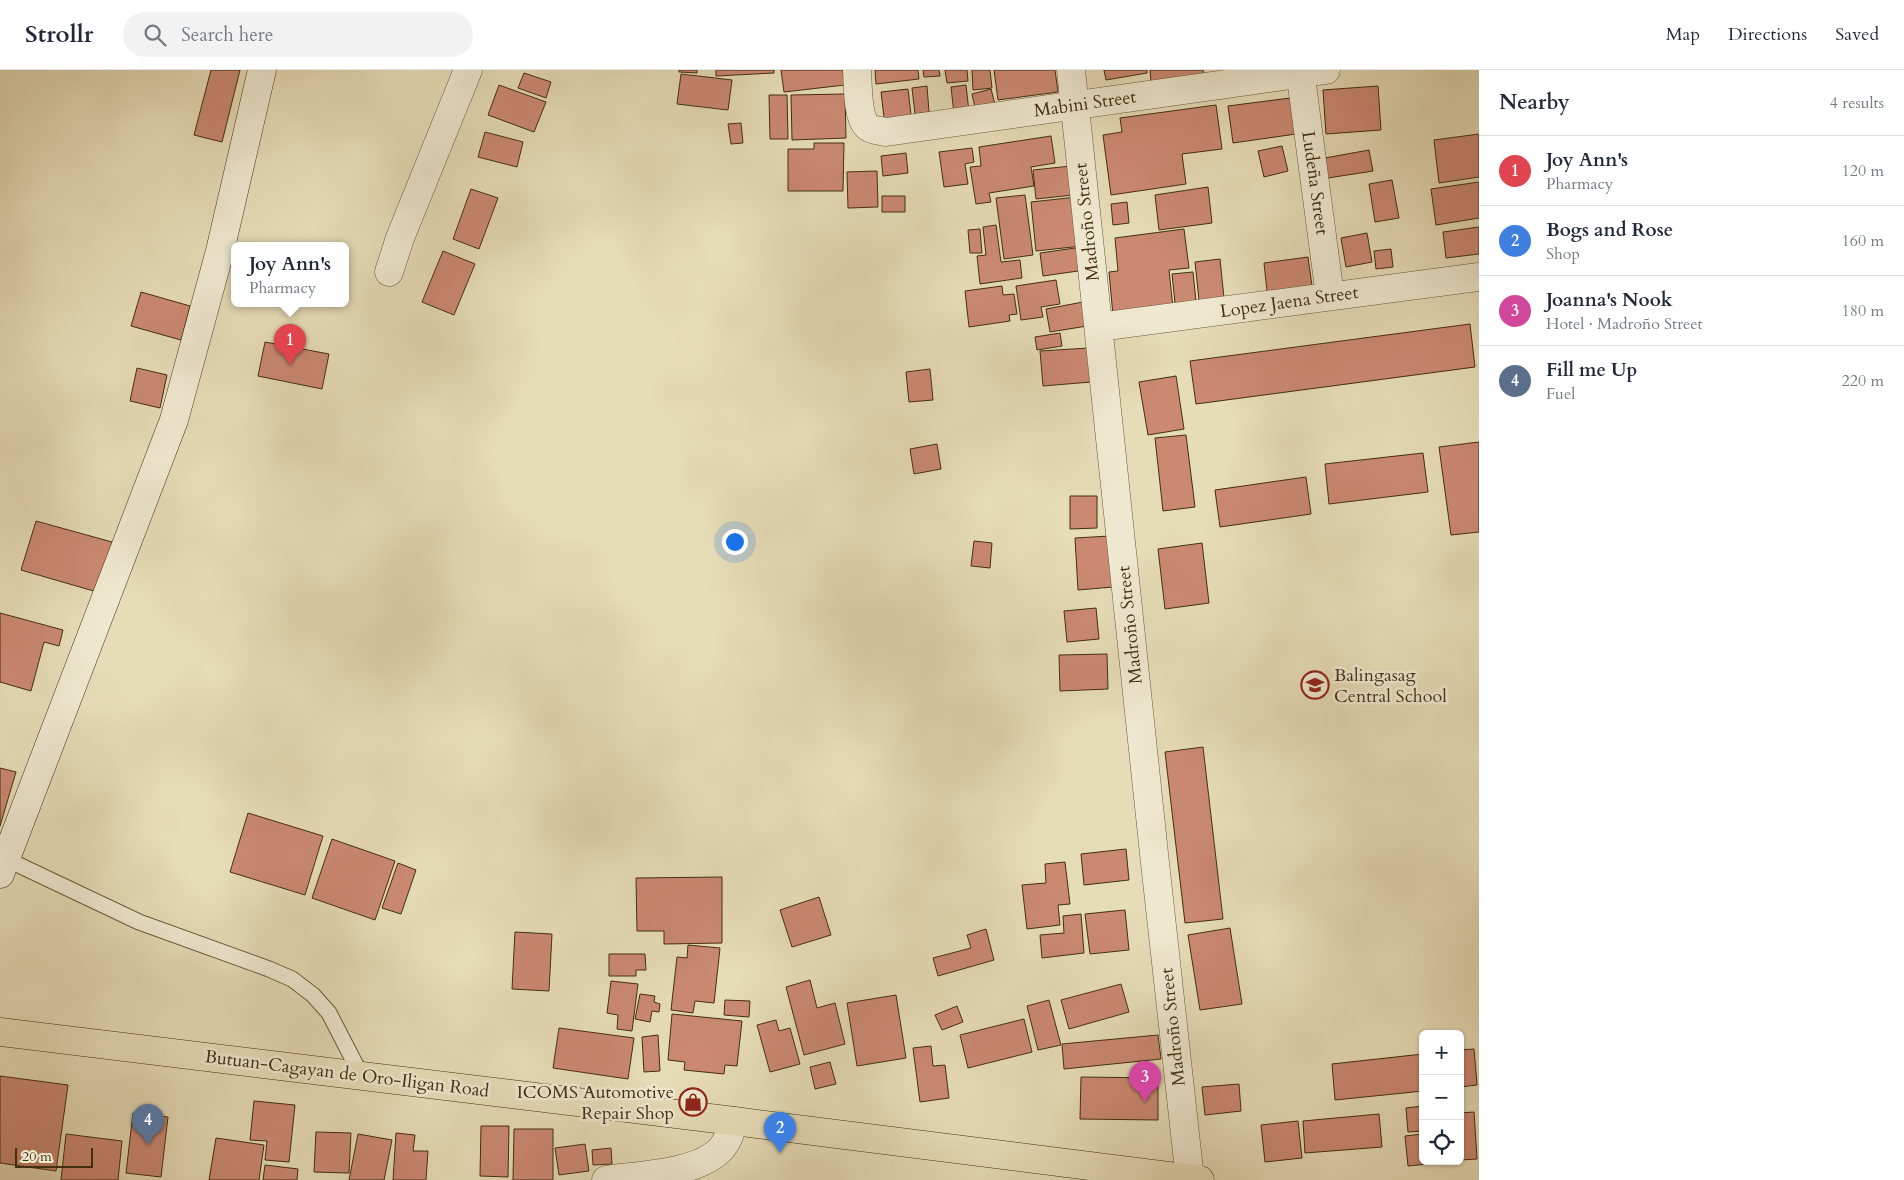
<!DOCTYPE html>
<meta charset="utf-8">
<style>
body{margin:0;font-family:Cardo,serif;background:#f2f2f3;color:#1f2937}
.controls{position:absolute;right:15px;bottom:15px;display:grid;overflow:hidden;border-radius:8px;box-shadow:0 1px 4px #0004}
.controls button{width:45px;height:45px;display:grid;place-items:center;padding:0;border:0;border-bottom:1px solid #e0e1e3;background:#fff;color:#1f2937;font:25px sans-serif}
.scale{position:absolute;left:15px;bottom:12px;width:78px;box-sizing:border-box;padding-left:5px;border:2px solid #432e11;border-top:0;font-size:14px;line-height:18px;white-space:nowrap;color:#432e11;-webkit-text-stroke:4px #efe8d0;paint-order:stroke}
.you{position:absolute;left:734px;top:471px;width:18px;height:18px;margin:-12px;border:4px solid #fff;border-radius:50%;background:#1a73e8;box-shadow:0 0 0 8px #1a73e833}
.badge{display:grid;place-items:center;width:32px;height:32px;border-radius:50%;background:#8f2418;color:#fff;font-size:16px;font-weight:700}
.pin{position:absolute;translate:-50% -41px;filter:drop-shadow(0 1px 2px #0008)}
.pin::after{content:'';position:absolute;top:26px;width:18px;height:15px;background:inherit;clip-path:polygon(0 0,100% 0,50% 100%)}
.popup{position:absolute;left:231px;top:172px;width:118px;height:65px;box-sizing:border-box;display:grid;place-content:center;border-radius:8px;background:#fff;filter:drop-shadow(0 1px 4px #0005);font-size:16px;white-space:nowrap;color:#747a83}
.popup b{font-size:19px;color:#1f2937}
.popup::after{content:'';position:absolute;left:50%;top:100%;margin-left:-10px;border:10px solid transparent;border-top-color:#fff}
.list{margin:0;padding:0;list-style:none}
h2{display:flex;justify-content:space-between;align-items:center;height:65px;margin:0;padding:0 20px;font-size:21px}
h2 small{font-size:16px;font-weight:400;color:#747a83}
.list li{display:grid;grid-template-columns:32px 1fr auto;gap:15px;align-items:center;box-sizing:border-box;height:70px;padding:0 20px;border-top:1px solid #e0e1e3}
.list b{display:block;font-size:19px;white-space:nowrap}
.list p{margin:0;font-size:16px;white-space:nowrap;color:#747a83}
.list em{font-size:16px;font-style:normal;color:#747a83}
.icon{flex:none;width:28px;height:28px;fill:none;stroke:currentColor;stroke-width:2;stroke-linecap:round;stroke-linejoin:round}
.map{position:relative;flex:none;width:1479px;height:1110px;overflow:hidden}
header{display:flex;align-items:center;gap:30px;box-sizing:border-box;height:70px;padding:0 25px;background:#fff;border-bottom:1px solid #e0e1e3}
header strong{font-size:24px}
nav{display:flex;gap:28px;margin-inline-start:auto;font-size:18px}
.search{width:350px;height:45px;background:#f2f2f3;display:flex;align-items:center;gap:12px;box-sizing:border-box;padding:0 18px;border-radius:28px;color:#747a83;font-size:19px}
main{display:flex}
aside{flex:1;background:#fff}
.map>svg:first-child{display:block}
</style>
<header>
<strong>Strollr</strong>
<div class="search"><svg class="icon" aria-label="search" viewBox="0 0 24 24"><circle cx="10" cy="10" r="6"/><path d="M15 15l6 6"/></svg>Search here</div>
<nav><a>Map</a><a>Directions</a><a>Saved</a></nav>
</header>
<main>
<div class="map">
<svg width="1479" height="1110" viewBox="0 0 1479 1110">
<rect width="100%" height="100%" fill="#e6dcb7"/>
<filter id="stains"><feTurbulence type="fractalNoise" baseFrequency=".004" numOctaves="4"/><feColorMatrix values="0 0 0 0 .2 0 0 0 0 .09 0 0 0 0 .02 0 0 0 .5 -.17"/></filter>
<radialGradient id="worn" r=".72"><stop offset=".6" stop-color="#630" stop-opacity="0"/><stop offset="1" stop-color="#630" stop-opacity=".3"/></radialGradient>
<path fill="#cb8972" stroke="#432e11" d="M211 0H240L222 72 194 65Z
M679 0H697V3L679 2Z
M716 0H774V3L716 6Z
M781 0H843L845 15 784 22Z
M875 0H918L919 9 876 14Z
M923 0H939L940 6 924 7Z
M945 0H967L968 11 947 13Z
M972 0H990L992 18 973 20Z
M994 0H1055L1058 22 998 30Z
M1104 0H1147V3L1106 10Z
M1150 0H1203L1204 7 1151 13Z
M524 3 551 12 546 28 518 18Z
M681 4 732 10 728 40 677 34Z
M499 15 546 32 534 62 488 45Z
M966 15 969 42 954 44 951 17Z
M927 16 929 42 915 44 912 18Z
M1378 16 1381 60 1326 64 1323 20Z
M908 19 912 53 885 56 881 22Z
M991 19 996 38 976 42 972 24Z
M845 24 846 68 792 70 791 25Z
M769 25H787L788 69H770Z
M1298 27 1303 63 1233 73 1228 36Z
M1216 35 1222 79 1182 84 1186 114 1111 125 1103 65 1122 62 1120 48Z
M741 53 743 73 731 74 728 54Z
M485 62 523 72 517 97 478 87Z
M1479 64V107L1439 113 1434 70Z
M1051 66 1055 93 1031 97 1034 116 989 123 991 132 976 134 970 97 981 96 979 77Z
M814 73H844L843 121H788V79H814Z
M1282 76 1288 101 1264 107 1258 81Z
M972 78 974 92 965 94 968 114 944 117 939 82Z
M1369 80 1373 101 1328 108 1325 88Z
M906 83 908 103 883 106 881 86Z
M1071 96 1074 125 1036 129 1033 100Z
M877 101 878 137 848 138 847 102Z
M1392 110 1399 148 1375 152 1369 114Z
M1479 112V148L1436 155 1431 119Z
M1208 117 1212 153 1159 160 1155 125Z
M471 119 498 128 479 179 453 169Z
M1025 125 1033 185 1004 189 996 128Z
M882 126H905V142H882Z
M1077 127 1082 176 1036 181 1031 132Z
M1127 132 1129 153 1113 155 1111 134Z
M996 155 1001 192 1020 190 1022 208 980 214 977 186 986 185 983 157Z
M1479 157V184L1446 188 1443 162Z
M980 159 982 183H970L968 160Z
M1184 159 1189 198 1169 200 1173 238 1113 245 1109 202 1118 201 1115 168Z
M1367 163 1372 192 1346 197 1341 168Z
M1082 177 1085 200 1043 206 1040 183Z
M1391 179 1393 197 1376 199 1374 181Z
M443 181 475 194 454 245 422 232Z
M1308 187 1312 216 1267 221 1264 193Z
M1220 189 1224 228 1199 230 1195 192Z
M1193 202 1196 231 1175 233 1172 204Z
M1056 210 1060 234 1041 237 1043 247 1021 250 1016 216Z
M1002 216 1003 225 1014 224 1017 244 1009 245 1010 251 969 257 965 221Z
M141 222 190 236 181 270 131 256Z
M1083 232 1087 256 1050 262 1046 239Z
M1470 254 1475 297 1196 334 1190 291Z
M1060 263 1062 276 1037 280 1035 267Z
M265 272 329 284 322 319 258 306Z
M1089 278 1091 312 1043 316 1040 281Z
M137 298 167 305 160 338 130 331Z
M930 299 933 330 909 332 906 302Z
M1176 306 1184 359 1148 365 1139 312Z
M1186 365 1195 437 1163 441 1155 368Z
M1479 372V462L1451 465 1439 377Z
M937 374 941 399 914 404 910 379Z
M1423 383 1428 422 1329 434 1325 394Z
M1306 407 1311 444 1220 457 1215 420Z
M1070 426H1097V458L1070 459Z
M36 451 112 472 97 522 21 500Z
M1110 466 1113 517 1078 520 1075 468Z
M974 471 992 473 990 498 971 496Z
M1202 473 1209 533 1165 539 1158 479Z
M1096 538 1099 569 1067 572 1064 541Z
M0 543 63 560 59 576 44 572 31 621 0 612Z
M1107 584 1108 619 1060 621 1059 585Z
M1203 677 1223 849 1185 853 1165 682Z
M0 698 16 702 0 756Z
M248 743 323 766 305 825 230 802Z
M332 769 395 791 375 850 312 828Z
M1126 779 1129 810 1084 815 1081 784Z
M1065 792 1070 834 1058 835 1060 855 1027 859 1022 815 1046 813 1045 794Z
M398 793 416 800 401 844 382 838Z
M722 807V873L664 874V861H637L636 808Z
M819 827 831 865 792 877 780 840Z
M1125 840 1129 880 1090 884 1085 844Z
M1081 844 1084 883 1042 888 1040 865 1064 863 1063 846Z
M1230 858 1242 934 1200 940 1188 865Z
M986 859 994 890 938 906 933 888 971 878 967 865Z
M515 862 552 864 549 921 512 919Z
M688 875 720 878 714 933 695 931 693 943 671 940 677 887 687 888Z
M609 884H645L646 900H636V906H609Z
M810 910 817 938 835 933 845 974 804 985 786 917Z
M611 911 638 914 632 961 617 959 618 945 607 943Z
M1121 914 1129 942 1069 959 1061 930Z
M640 924 655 926 654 932 660 934 659 942 652 941 650 952 635 949Z
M896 925 906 988 857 996 847 933Z
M725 930 750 931 749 947 724 945Z
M1049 930 1061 975 1038 980 1027 936Z
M957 936 963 952 942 960 935 945Z
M672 944 742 951 737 996 725 995 724 1004 684 1000 685 992 668 990Z
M1024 949 1032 982 968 998 960 965Z
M776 950 779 961 790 958 800 994 770 1002 757 955Z
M559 958 634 968 628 1009 553 998Z
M658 965 660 1001 644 1002 642 967Z
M1158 965 1161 989 1064 999 1062 974Z
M931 976 933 996 945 995 949 1028 920 1032 913 978Z
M1474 979 1477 1015 1460 1017V980Z
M1423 984V1021L1335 1030 1332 994Z
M830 992 836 1014 815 1019 810 997Z
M0 1006 68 1015 56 1101 0 1093Z
M1081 1007 1158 1008V1050L1080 1049Z
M1239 1014 1241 1041 1205 1045 1202 1017Z
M254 1031 295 1035 289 1092 265 1090 267 1071 250 1070Z
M1423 1036V1061L1408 1062 1406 1038Z
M1474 1042 1477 1089 1460 1090V1043Z
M133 1043 168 1047 161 1107 126 1103Z
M1379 1044 1382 1077 1305 1083 1303 1051Z
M1298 1051 1302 1088 1265 1092 1261 1055Z
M481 1056H509L508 1107 480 1106Z
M514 1059H553V1110H513Z
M316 1062 351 1063 349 1103 314 1102Z
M396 1063 415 1065 413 1081H428L426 1110H393Z
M66 1064 122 1071 118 1110H61Z
M358 1064 392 1070 384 1110H349Z
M1423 1064V1091H1438L1439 1093 1408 1096 1405 1066Z
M216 1068 264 1075 259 1110H209Z
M585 1074 589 1101 559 1105 555 1078Z
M611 1078 612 1094 593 1095 592 1080Z
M265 1095 298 1099 297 1110H263Z"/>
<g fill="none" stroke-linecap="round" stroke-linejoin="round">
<g stroke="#6c5a3a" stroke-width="17">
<path id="lane" d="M6 789 139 852 269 899 292 909 313 925 329 943 361 1005"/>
</g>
<g stroke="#6c5a3a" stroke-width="29">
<path id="street" d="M857 0C858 13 857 46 867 56 871 60 880 61 886 62L1326 0
M1071 0 1155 793 1190 1109
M1300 0 1330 226
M389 202 400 168 468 0
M1099 257 1479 207
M606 1110C638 1105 698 1104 721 1079 728 1071 731 1061 734 1051"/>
</g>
<g stroke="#432e11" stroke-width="29">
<path id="secondary" d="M0 804 174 350 220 181 262 0"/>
</g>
<g stroke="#432e11" stroke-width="29">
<path id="highway" d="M0 962 734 1051 1200 1110"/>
</g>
<use href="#lane" stroke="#efe8d0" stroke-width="15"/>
<use href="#street" stroke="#efe8d0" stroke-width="28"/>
<use href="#secondary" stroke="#efe8d0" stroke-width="28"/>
<use href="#highway" stroke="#e6dcb7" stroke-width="28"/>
</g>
<defs>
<g id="school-ring" transform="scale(1.4375)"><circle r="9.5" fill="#efe8d0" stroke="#8f2418" stroke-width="1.5"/><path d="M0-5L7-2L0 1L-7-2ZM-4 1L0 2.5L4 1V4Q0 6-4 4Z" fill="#8f2418"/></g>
<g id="shop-ring" transform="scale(1.4375)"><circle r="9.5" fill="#efe8d0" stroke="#8f2418" stroke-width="1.5"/><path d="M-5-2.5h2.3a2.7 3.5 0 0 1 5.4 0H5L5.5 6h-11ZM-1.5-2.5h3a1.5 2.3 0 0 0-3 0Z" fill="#8f2418"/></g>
</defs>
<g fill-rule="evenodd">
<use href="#school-ring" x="1315" y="615"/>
<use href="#shop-ring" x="693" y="1032"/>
</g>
<g text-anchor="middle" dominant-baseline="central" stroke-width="5" stroke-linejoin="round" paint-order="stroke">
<g font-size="18" fill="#432e11" stroke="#efe8d0">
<text transform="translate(1085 34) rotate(-8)">Mabini Street</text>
<text transform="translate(1315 113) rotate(82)">Ludeña Street</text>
<text transform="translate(1087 152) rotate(-96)">Madroño Street</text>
<text transform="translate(1289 232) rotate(-8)">Lopez Jaena Street</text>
<text transform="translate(1130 555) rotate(-96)">Madroño Street</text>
<text transform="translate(1173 957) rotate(-96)">Madroño Street</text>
<text transform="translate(347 1004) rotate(7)">Butuan-Cagayan de Oro-Iligan Road</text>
</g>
<g font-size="18" fill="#432e11" stroke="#efe8d0" text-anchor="start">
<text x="1334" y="605">Balingasag<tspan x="1334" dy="21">Central School</tspan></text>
<text x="674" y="1022" text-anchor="end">ICOMS Automotive<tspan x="674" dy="21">Repair Shop</tspan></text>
</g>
</g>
<rect width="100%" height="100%" filter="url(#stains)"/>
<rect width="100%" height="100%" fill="url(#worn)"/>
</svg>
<div class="controls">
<button>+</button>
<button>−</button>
<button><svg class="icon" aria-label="locate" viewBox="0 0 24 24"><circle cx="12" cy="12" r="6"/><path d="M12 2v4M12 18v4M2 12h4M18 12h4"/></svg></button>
</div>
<div class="scale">20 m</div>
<div class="you"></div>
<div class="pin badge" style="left:290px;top:295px;background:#e0444e">1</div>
<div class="popup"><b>Joy Ann's</b>Pharmacy</div>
<div class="pin badge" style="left:780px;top:1083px;background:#3f7fe0">2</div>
<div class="pin badge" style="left:1145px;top:1032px;background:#d1479c">3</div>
<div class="pin badge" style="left:148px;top:1075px;background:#5c6f8a">4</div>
</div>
<aside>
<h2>Nearby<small>4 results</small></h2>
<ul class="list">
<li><span class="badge" style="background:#e0444e">1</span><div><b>Joy Ann's</b><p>Pharmacy</p></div><em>120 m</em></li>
<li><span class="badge" style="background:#3f7fe0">2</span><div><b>Bogs and Rose</b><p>Shop</p></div><em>160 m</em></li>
<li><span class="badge" style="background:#d1479c">3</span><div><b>Joanna's Nook</b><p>Hotel · Madroño Street</p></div><em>180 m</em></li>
<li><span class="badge" style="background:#5c6f8a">4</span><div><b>Fill me Up</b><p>Fuel</p></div><em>220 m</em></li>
</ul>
</aside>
</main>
